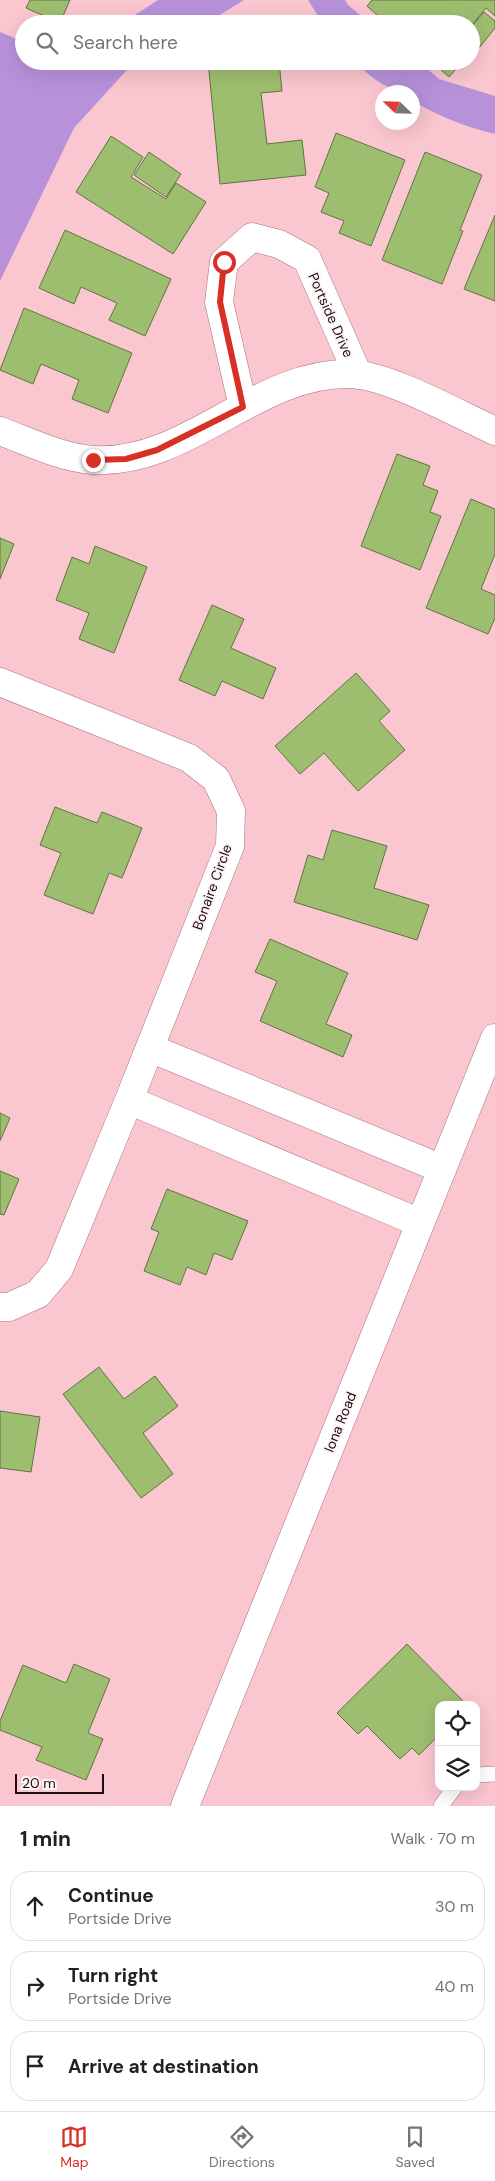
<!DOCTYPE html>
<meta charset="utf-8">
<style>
body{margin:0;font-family:"DM Sans",sans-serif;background:#f2f2f2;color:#202124}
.controls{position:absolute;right:15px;bottom:15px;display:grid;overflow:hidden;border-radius:10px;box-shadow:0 5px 20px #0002}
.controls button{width:45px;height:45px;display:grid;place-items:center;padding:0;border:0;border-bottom:1px solid #e0e0e0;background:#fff;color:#202124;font:25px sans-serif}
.compass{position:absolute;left:375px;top:85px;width:45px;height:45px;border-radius:50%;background:#fff;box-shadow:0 5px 20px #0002;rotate:293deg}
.scale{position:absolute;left:15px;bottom:12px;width:89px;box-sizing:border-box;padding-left:5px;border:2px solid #210b10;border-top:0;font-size:14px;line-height:18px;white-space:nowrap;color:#210b10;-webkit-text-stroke:4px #fcf5f6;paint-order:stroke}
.stop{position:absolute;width:15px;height:15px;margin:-11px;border:4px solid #d93025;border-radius:50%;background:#fff}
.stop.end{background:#d93025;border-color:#fff;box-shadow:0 1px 5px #0008}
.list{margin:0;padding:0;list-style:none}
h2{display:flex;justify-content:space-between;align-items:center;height:65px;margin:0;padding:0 20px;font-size:21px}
h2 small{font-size:16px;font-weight:400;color:#757577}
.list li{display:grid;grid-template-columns:32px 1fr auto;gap:15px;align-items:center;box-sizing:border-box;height:70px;margin:0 10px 10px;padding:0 10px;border:1px solid #e0e0e0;border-radius:20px}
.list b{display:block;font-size:19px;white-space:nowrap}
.list p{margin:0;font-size:16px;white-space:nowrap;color:#757577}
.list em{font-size:16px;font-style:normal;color:#757577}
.icon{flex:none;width:28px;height:28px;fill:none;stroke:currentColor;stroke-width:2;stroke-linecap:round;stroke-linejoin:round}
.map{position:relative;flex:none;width:495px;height:1806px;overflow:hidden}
.search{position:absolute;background:#fff;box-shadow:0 5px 20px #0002;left:15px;right:15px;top:15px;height:55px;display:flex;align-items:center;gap:12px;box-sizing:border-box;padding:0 18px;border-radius:28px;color:#757577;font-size:19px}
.sheet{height:305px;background:#fff}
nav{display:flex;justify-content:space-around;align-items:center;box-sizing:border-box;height:70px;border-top:1px solid #e0e0e0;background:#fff;font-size:14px;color:#757577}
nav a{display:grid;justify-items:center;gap:2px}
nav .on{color:#d93025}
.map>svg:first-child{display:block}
</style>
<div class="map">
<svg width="495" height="1806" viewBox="0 0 495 1806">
<rect width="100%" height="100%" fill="#fac6cf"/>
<path fill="#b792db" d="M158 0H244L205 24H121Z
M308 0H345L348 5 371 24H323Z
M0 32 24 42V61H143L126 71 74 128 0 281Z
M355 61H418L439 79 495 96V134C466 127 438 116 413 101L412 92C389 92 370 78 355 61Z"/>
<path fill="#9ebe6f" stroke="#607443" d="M30 0H70L60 23 26 8Z
M372 0H495V16L486 8 471 26V24H387L367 6Z
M484 12 495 21V28L475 53 471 50V27Z
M208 61H279L282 91 261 93 267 144 302 140 306 175 220 184Z
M431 61H463L449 77Z
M336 133 405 160 371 246 339 233 344 221 321 212 329 193 315 187Z
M111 136 143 157 131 177 166 199 176 183 206 202 173 254 76 192Z
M149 152 181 174 166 197 134 175Z
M425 152 482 175 460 230 463 231 442 284 382 260Z
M495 215V301L464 289Z
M65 230 171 279 145 336 109 320 117 303 81 287 74 304 39 288Z
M24 308 132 353 108 413 72 399 79 380 41 364 33 384 0 370Z
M397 454 430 466 423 485 438 491 430 512 441 516 420 570 361 546Z
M471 499 495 509V554L481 589 495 595V618L488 634 426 608Z
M0 538 14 544 0 579Z
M95 546 147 567 114 653 79 639 89 613 56 600 72 557 89 564Z
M212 605 244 619 231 648 276 668 263 699 222 681 215 696 179 680Z
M356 673 390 711 379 721 405 750 358 791 324 753 300 774 275 746Z
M55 807 97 823 102 812 142 828 122 878 109 873 93 914 44 895 61 853 40 845Z
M332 830 387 846 374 888 429 905 417 940 294 902 308 855 323 860Z
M270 939 348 973 326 1024 352 1035 343 1057 260 1021 277 981 255 972Z
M0 1113 10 1118 0 1141Z
M0 1171 19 1179 4 1215 0 1214Z
M167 1189 248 1221 232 1260 214 1253 206 1275 187 1267 180 1285 144 1271 159 1232 151 1229Z
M99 1367 124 1399 155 1376 178 1406 143 1433 173 1474 141 1498 63 1394Z
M0 1411 40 1417 31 1472 0 1468Z
M407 1644 467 1705H439V1735L419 1755 412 1748 400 1759 367 1726 358 1734 337 1713Z
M74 1664 110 1679 88 1733 103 1739 86 1780 36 1760 42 1747 0 1730V1721L23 1665 66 1683Z"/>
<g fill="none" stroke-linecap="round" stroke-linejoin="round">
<g stroke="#ad727d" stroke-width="16">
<path id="lane" d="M476 1775 495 1774
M441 1806 455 1787"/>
</g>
<g stroke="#ad727d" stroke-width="29">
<path id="street" d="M243 407 219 302 224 262 252 237 279 244 307 259 358 375
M0 431C30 442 62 458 94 460 188 465 257 371 351 374 388 375 458 414 495 431
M0 682 189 758 216 779 231 811 230 846 129 1100 59 1269 38 1294 9 1307H0
M150 1048 442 1169
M129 1100 420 1223"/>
</g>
<g stroke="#ad727d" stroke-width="29">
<path id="secondary" d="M185 1806 495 1038"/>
</g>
<use href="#lane" stroke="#fff" stroke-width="15"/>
<use href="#street" stroke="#fff" stroke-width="28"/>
<use href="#secondary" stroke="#fff" stroke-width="28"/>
</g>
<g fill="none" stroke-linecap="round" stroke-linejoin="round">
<path stroke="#d93025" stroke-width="6" d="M93 460 126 459 157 450 243 407 220 302 224 262"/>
</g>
<g text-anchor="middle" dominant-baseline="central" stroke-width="4" stroke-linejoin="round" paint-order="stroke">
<g font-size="14" fill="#210b10" stroke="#fcf5f6">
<text transform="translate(331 315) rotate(66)">Portside Drive</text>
<text transform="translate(212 887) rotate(-70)">Bonaire Circle</text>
<text transform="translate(340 1422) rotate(-68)">Iona Road</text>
</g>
</g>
</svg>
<div class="controls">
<button><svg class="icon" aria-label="locate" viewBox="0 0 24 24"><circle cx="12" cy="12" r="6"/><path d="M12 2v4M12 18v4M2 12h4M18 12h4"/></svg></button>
<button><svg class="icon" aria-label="layers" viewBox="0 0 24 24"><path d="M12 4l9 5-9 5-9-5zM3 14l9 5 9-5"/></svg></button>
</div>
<svg class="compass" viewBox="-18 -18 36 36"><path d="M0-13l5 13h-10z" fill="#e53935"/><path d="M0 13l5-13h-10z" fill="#757577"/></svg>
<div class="scale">20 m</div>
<div class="stop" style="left:224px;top:262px"></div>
<div class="stop end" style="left:93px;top:460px"></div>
<div class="search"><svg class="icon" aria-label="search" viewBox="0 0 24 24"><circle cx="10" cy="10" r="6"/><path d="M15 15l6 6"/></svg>Search here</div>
</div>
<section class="sheet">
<h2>1 min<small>Walk · 70 m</small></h2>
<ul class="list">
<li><svg class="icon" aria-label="ahead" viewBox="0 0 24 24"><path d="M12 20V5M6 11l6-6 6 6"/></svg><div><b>Continue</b><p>Portside Drive</p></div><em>30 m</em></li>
<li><svg class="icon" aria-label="right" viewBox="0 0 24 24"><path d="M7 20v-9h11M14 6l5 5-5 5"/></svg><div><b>Turn right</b><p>Portside Drive</p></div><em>40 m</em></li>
<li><svg class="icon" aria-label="arrive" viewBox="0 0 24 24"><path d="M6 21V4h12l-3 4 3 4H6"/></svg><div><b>Arrive at destination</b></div></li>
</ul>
</section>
<nav>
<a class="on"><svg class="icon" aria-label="map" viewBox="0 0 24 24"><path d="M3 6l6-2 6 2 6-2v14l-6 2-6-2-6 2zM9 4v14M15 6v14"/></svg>Map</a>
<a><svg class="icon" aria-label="directions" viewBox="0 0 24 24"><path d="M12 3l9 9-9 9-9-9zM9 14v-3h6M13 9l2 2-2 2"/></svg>Directions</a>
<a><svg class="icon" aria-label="saved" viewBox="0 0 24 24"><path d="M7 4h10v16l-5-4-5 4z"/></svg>Saved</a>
</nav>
